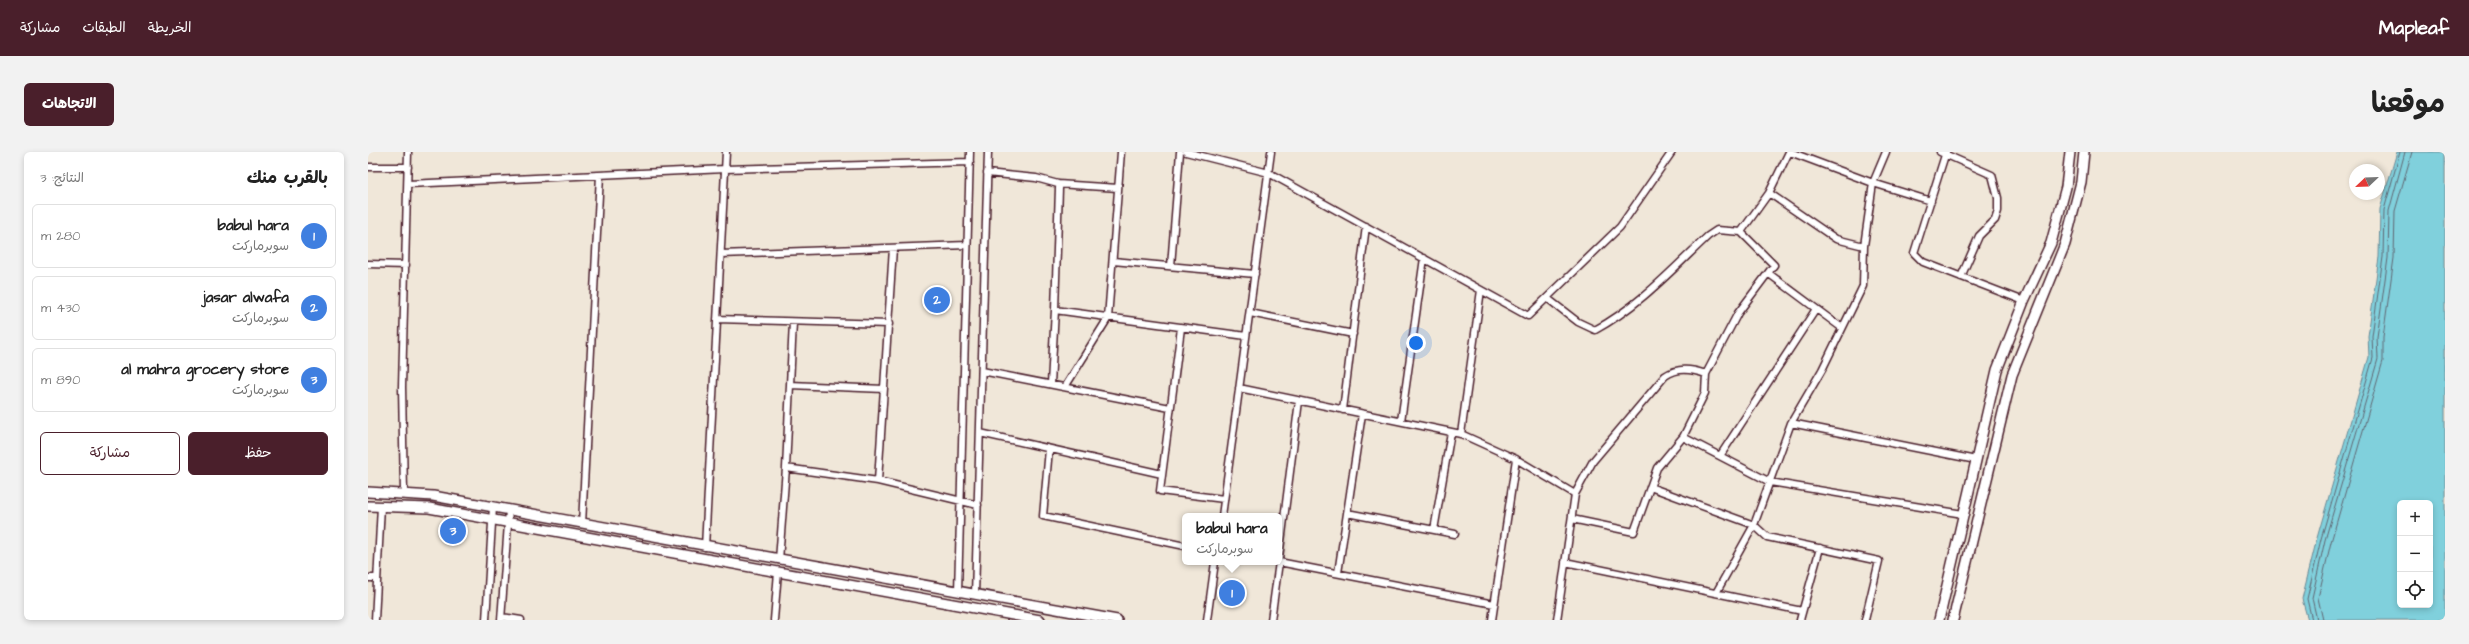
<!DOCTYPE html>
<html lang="ar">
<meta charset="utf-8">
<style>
body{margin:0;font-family:"Architects Daughter","Playpen Sans Arabic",sans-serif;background:#f2f2f2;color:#222;direction:rtl}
.controls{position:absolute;right:12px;bottom:12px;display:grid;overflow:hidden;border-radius:6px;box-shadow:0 2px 6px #0003}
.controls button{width:36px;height:36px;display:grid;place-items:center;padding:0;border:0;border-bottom:1px solid #e0e0e0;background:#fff;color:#222;font:20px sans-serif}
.compass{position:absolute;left:1981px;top:12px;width:36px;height:36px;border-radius:50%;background:#fff;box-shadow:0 2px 6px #0003;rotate:247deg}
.you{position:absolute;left:1048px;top:191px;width:14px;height:14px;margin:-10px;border:3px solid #fff;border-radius:50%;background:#1a73e8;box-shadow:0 0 0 6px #1a73e833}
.badge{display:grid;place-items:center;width:26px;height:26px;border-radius:50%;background:#4a1f2b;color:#fff;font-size:13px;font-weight:700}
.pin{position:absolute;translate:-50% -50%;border:2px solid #fff;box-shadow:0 1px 4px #0006}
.popup{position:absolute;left:814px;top:361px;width:100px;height:52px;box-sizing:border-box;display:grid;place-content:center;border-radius:6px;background:#fff;filter:drop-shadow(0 1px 3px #0005);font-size:13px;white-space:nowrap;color:#767676}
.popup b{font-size:15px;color:#222}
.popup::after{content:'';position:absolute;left:50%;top:100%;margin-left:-8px;border:8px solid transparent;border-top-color:#fff}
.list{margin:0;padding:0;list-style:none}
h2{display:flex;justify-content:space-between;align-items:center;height:52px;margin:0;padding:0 16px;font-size:17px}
h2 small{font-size:13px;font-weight:400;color:#767676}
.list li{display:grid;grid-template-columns:26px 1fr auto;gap:12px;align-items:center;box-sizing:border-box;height:64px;margin:0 8px 8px;padding:0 8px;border:1px solid #e0e0e0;border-radius:6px}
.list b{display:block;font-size:15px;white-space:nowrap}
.list p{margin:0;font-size:13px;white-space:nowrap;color:#767676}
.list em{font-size:13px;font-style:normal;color:#767676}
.actions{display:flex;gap:8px;padding:12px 16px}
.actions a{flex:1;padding:9px 0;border:1px solid #4a1f2b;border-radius:6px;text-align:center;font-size:14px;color:#4a1f2b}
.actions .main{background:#4a1f2b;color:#fff}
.icon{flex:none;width:22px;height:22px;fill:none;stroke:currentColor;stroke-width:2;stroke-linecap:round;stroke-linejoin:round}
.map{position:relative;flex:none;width:2077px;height:468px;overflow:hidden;direction:ltr;border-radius:6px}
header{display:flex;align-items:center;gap:24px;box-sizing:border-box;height:56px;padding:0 20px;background:#4a1f2b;color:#fff}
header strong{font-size:19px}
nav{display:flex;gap:22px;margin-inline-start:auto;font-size:14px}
.intro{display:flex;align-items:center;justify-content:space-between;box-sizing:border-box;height:96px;padding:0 24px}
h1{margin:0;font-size:28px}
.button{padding:10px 18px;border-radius:6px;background:#4a1f2b;color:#fff;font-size:14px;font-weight:700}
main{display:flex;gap:24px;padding:0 24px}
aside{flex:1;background:#fff;border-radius:6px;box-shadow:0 2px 6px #0003}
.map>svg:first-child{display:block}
</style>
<header>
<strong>Mapleaf</strong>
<nav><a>الخريطة</a><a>الطبقات</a><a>مشاركة</a></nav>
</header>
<div class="intro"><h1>موقعنا</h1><a class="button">الاتجاهات</a></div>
<main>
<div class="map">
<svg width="2077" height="468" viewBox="0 0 2077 468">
<rect width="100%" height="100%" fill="#f0e7d9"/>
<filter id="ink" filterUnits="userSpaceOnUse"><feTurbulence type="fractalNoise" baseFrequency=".025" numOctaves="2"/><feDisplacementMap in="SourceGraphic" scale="8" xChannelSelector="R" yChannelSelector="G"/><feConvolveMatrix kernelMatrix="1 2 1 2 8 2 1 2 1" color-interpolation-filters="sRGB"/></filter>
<g filter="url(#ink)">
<path fill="#80d0dc" stroke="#6a8995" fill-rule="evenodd" d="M2029 0H2077V468H1940L1934 447 1949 386 2001 205 2000 184 2011 105 2012 57ZM2032 351H2062V453H2032Z"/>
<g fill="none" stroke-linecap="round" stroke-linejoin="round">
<path stroke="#606672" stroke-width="1" d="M1944 468 1939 447 1953 387 2005 206 2004 184 2015 105 2016 58 2032 0
M1949 468 1944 446 1957 388 2010 207 2009 185 2020 106 2021 59 2037 0
M1955 468 1950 446 1963 390 2015 209V185L2026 106 2027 59 2044 0"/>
<g stroke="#4a1f2b" stroke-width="9">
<path id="street" d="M818 0 901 21 1160 164 1252 75 1304 0
M1422 0 1505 31 1563 49
M1572 0 1624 23 1630 46V59L1627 68 1611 84 1593 125
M1578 0 1546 101 1555 110 1656 149
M0 15H40
M619 21 668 26 690 32 750 36
M40 32 357 17 602 10
M691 36 687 158 878 184
M1401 41 1468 87 1496 94
M353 102 599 93
M745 109 887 122
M0 112 38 113
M803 114 812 0
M1400 121 1474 176
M1179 146 1210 170 1227 178C1270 155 1305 117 1340 84L1349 78 1373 80
M882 161 985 182
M349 167 521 172
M813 176 792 339 856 347
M614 219 802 256
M683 232 687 158
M422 233 516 237
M697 235 740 166 753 0
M871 236 1093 282 1148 307 1207 342 1189 468
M975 258 998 74
M1033 269 1056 106
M1423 271 1608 308
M612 281 794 322
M1093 282 1113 138
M1315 285 1402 330 1595 362
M681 297 675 364 817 394
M1352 304 1448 157
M418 316 510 329 610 353
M510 329 525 96
M1282 335 1386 373 1423 271 1454 218 1495 134 1496 94 1505 31 1518 0
M36 341 34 235 40 0
M1207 342 1225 309 1297 224C1310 215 1323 217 1338 222
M979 361 1087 382
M854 364 903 0
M1204 367 1266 380 1289 316 1315 285 1337 241 1338 222 1370 161 1406 113 1373 80 1401 41 1421 0
M214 372 232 23
M1066 378 1083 280
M337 395 358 0
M911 406 931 249
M411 408 418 316 425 170
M911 410 1126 452
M1197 410 1434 459
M970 421 994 262
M0 426H9
M590 440 602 0
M1348 441 1386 373 1399 385 1511 409 1497 468
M607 443 620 0
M134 465 153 468
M7 468 13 354
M118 468 125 355
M133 468 141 358
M406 468 410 420
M839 468 847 410
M903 468 911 410
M1124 468 1148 307
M1432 468 1452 396"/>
</g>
<g stroke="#4a1f2b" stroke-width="12">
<path id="secondary" d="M0 340 65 344 749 468
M0 354 61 356 672 468
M1571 468 1629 218 1656 149 1683 91 1698 35 1702 0
M1585 468 1644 223 1697 92 1713 30 1716 0"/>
</g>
<use href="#street" stroke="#fff" stroke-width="6"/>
<use href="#secondary" stroke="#fff" stroke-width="9"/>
</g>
</g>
</svg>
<div class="controls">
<button>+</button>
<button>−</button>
<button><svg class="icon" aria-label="locate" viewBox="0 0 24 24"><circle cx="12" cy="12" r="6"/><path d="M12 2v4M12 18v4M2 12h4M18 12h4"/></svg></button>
</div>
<svg class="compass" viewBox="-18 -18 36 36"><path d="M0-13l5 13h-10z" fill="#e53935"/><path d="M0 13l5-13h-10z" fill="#767676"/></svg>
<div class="you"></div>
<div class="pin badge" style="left:864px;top:441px;background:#3f7fe0">1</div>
<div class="popup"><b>babul hara</b>سوبرماركت</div>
<div class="pin badge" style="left:569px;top:148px;background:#3f7fe0">2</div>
<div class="pin badge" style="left:85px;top:379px;background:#3f7fe0">3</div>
</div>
<aside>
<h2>بالقرب منك<small>النتائج: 3</small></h2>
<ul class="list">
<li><span class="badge" style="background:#3f7fe0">1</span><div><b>babul hara</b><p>سوبرماركت</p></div><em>280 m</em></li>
<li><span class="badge" style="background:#3f7fe0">2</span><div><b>jasar alwafa</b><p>سوبرماركت</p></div><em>430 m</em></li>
<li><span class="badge" style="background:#3f7fe0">3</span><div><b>al mahra grocery store</b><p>سوبرماركت</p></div><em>890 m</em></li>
</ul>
<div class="actions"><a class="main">حفظ</a><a>مشاركة</a></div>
</aside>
</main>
